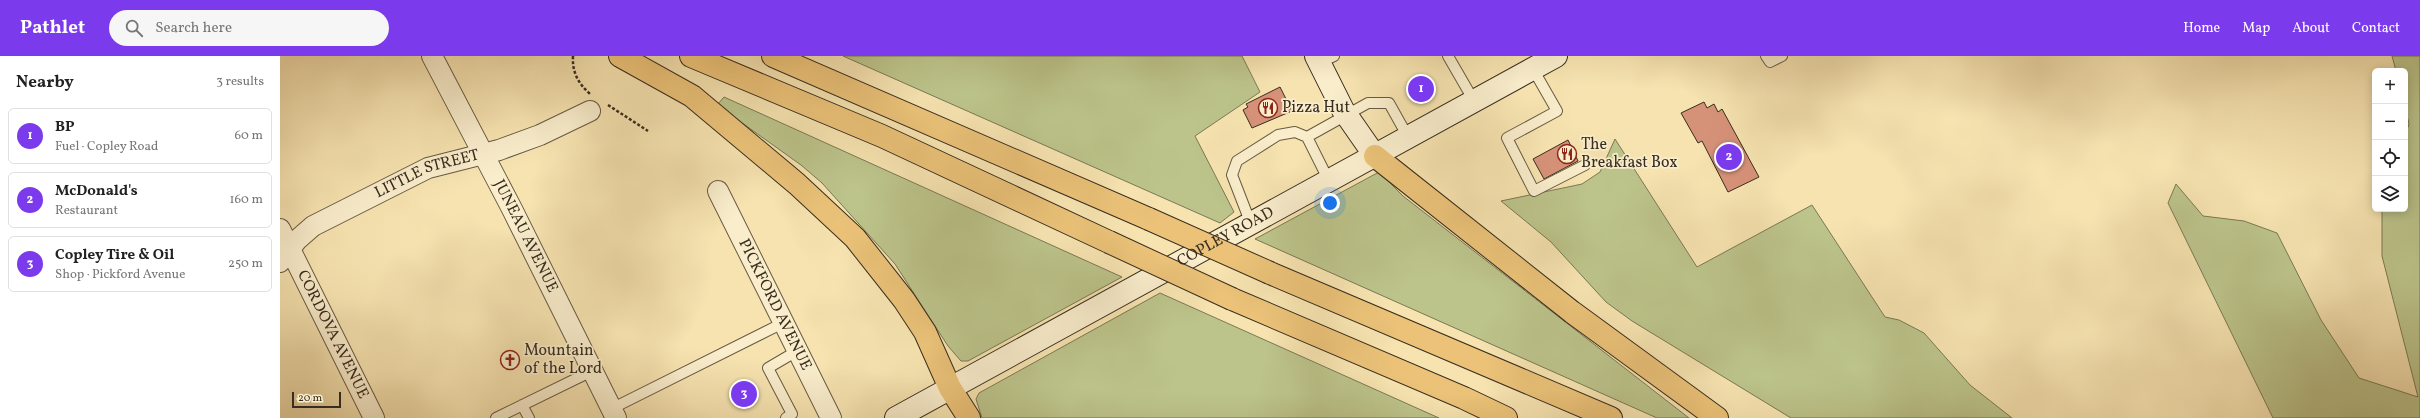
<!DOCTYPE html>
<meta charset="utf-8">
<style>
body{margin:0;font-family:Vollkorn,serif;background:#f6f6f6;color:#222}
.controls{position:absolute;right:12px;top:12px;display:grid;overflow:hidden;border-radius:6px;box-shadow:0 2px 10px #0003}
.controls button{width:36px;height:36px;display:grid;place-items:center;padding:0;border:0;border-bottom:1px solid #e0e0e0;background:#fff;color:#222;font:20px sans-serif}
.scale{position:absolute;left:12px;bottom:10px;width:49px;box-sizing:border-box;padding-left:4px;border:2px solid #382d1f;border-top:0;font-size:11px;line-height:14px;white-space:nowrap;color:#382d1f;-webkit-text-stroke:3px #f9edcc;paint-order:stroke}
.you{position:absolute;left:1050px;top:147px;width:14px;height:14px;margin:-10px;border:3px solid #fff;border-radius:50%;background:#1a73e8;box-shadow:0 0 0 6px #1a73e833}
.badge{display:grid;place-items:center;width:26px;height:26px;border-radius:50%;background:#7c3aed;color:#fff;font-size:13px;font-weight:700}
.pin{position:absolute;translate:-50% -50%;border:2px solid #fff;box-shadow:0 1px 4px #0006}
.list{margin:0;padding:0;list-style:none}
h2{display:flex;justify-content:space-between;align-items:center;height:52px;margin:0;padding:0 16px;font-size:17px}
h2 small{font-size:13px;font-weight:400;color:#767676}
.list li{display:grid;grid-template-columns:26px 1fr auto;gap:12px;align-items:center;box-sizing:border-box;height:56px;margin:0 8px 8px;padding:0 8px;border:1px solid #e0e0e0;border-radius:6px}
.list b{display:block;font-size:15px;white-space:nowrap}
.list p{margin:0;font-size:13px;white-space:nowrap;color:#767676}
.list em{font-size:13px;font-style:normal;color:#767676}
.icon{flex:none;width:22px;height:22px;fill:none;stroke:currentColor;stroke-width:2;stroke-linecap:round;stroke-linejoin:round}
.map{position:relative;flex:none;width:2140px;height:362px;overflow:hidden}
header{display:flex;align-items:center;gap:24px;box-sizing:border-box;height:56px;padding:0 20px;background:#7c3aed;color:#fff}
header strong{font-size:19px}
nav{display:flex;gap:22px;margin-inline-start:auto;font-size:14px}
.search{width:280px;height:36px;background:#f6f6f6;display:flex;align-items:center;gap:10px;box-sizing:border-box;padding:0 14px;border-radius:22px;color:#767676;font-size:15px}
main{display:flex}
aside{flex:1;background:#fff}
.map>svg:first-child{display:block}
</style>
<header>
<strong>Pathlet</strong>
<div class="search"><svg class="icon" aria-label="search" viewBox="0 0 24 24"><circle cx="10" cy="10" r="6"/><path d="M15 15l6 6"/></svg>Search here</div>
<nav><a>Home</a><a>Map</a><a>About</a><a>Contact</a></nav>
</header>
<main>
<aside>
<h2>Nearby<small>3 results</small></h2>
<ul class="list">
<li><span class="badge">1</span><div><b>BP</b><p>Fuel · Copley Road</p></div><em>60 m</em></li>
<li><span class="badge">2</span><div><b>McDonald's</b><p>Restaurant</p></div><em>160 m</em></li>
<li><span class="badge">3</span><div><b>Copley Tire &amp; Oil</b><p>Shop · Pickford Avenue</p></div><em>250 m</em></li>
</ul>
</aside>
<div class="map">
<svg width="2140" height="362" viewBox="0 0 2140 362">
<rect width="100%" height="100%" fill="#f6e3b0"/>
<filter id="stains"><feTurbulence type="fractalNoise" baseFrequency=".005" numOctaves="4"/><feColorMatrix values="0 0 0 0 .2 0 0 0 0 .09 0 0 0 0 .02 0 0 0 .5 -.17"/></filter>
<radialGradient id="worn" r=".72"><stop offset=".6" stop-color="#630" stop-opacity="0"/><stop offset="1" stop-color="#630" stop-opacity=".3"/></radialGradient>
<path fill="#bcc48b" stroke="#7a7855" d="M563 0H962L980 36 915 80 954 156 940 167Z
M2112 0H2140V362H1993L1888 147 1896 128 1923 160 1964 165 1997 177 2041 264 2079 322 2138 341 2102 200V153H2125V80L2129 68 2125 51V15H2116Z
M444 41 842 221 688 305H681L668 290 615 208 542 127 521 109 437 49Z
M1335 83 1417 211 1532 149 1605 261 1619 264 1644 277 1690 329 1732 362H1511L1352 265 1326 246 1271 186 1221 145 1302 128 1320 116Z
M1099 116 1123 140 1409 362H1377L975 183Z
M880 237 1159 362H702L696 343 699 337Z"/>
<path fill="#d69279" stroke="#382d1f" d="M1000 31 1012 55 972 72 963 54 968 51 966 48Z
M1424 46 1427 52 1434 48 1438 56 1442 53 1479 121 1448 136 1422 85 1418 87 1401 57Z
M1288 84 1298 105 1264 123 1253 103Z"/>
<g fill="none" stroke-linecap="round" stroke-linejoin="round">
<g stroke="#685a43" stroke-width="12">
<path id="lane" d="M1168 0 1194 45
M1486 0 1490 6 1502 0
M1039 7 1054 0
M1253 13 1277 55 1227 82 1254 135 1305 109
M1027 81 1049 125
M971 168 952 119 957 105 998 79 1015 76 1027 81 1088 47H1109L1128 81
M242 349 249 362
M331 353 503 267
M216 362 312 315
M506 362 512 358 488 312 517 295"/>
</g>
<g stroke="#685a43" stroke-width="22">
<g id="street">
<path id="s1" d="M152 0 232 153 336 362"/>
<path id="s2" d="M438 135 551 362"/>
<path id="s3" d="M0 173 94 362"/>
<path id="s4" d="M0 206 17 184 33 170 148 112 219 94 260 79 310 55"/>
</g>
</g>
<g stroke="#382d1f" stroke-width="24">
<g id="secondary">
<path d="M1036 0 1063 54 1095 100"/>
<path id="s5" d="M616 362 1276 0"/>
</g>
</g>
<g stroke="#382d1f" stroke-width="24">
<path id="highway" d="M340 0 412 40 517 128 575 182 624 244 645 276 670 332 689 362
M411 0 602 80 829 186
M493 0 869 163
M1095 100 1292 256 1437 362
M990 217 1331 362
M952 243 1184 342 1226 362"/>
</g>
<path stroke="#382d1f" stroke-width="2.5" stroke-dasharray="3 2" stroke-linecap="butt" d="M293 0C292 16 298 27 310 38
M328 49 368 75"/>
<use href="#lane" stroke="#f9edcc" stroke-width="10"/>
<use href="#street" stroke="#f9edcc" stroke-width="20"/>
<use href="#secondary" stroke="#f9edcc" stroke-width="22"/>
<use href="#highway" stroke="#ebc278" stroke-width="22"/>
<g stroke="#382d1f" stroke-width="24" stroke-linecap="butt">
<path id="highway-bridge" d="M869 163 990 217
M829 186 952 243"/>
</g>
<use href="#highway-bridge" stroke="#ebc278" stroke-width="22"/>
</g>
<defs>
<g id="restaurant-ring" transform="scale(1)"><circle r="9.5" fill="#f9edcc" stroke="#8f2418" stroke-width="1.5"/><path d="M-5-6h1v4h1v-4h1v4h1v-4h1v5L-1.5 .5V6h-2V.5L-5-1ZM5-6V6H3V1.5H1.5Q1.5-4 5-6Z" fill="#8f2418"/></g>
<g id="church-ring" transform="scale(1)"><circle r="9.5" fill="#f9edcc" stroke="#8f2418" stroke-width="1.5"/><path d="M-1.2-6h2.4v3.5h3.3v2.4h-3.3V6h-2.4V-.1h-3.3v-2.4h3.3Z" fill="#8f2418"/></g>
</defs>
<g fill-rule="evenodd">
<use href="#restaurant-ring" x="988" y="52"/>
<use href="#restaurant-ring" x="1287" y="98"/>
<use href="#church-ring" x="230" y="304"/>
</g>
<g text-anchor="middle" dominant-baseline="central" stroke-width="3.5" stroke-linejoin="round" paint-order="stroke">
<g font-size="16" fill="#382d1f" stroke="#f9edcc" text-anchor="start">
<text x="1002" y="52">Pizza Hut</text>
<text x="1301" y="89">The<tspan x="1301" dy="18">Breakfast Box</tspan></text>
<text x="244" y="295">Mountain<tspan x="244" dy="18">of the Lord</tspan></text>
</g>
<g font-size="16" fill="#382d1f" stroke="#f9edcc">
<text stroke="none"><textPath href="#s4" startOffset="175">LITTLE STREET</textPath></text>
<text stroke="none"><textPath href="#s1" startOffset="203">JUNEAU AVENUE</textPath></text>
<text stroke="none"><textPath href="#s5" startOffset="376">COPLEY ROAD</textPath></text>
<text stroke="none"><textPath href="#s2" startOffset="127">PICKFORD AVENUE</textPath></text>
<text stroke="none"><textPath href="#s3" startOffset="118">CORDOVA AVENUE</textPath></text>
</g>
</g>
<rect width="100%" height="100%" filter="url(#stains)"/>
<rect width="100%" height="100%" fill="url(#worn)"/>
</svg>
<div class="controls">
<button>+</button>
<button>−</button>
<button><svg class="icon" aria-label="locate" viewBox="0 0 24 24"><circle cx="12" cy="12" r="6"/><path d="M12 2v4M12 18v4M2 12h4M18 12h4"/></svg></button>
<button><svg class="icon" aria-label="layers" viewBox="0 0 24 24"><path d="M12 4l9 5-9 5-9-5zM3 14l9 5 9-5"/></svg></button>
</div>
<div class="scale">20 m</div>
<div class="you"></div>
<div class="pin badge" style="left:1141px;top:33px">1</div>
<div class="pin badge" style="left:1449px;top:101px">2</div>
<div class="pin badge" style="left:464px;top:338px">3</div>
</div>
</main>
